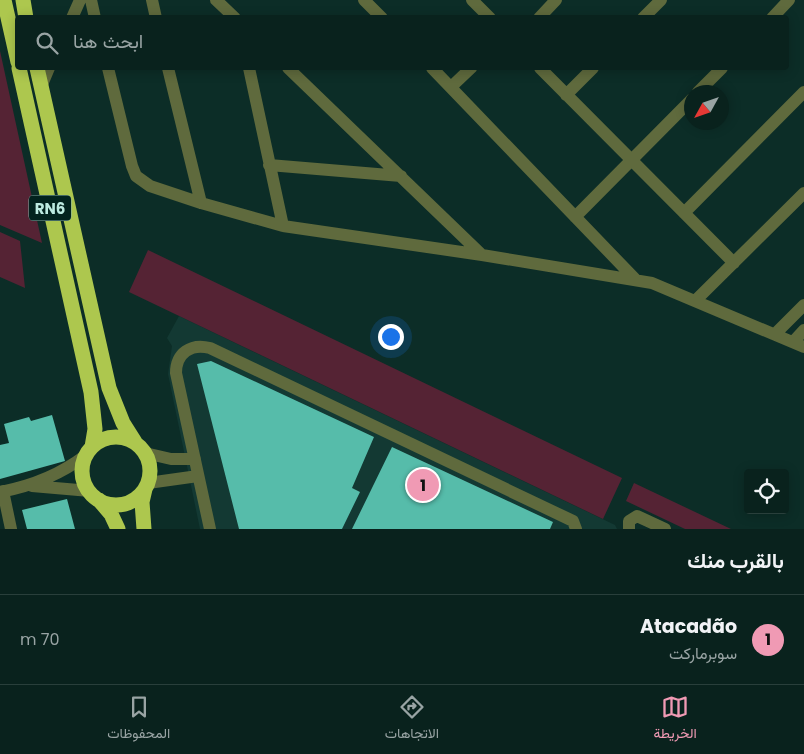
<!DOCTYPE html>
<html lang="ar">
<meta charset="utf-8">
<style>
body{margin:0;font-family:Poppins,Vazirmatn,sans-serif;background:#122a26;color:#f1f3f6;direction:rtl}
.controls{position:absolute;right:15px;bottom:15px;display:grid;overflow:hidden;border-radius:5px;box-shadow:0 2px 12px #0003}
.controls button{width:45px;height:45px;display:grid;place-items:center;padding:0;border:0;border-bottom:1px solid #293f3b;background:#09221d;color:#f1f3f6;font:25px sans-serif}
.compass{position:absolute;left:684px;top:85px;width:45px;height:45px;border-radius:50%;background:#09221d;box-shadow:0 2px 12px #0003;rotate:230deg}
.you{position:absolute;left:390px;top:336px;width:18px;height:18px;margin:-12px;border:4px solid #fff;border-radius:50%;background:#1a73e8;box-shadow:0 0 0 8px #1a73e833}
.badge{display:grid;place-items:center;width:32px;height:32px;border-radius:50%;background:#f09ab4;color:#111;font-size:16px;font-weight:700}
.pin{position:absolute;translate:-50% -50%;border:2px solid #fff;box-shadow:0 1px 5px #0006}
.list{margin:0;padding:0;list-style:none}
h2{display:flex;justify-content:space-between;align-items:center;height:65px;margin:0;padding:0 20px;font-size:21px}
h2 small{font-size:16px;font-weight:400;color:#99a4a4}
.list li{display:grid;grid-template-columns:32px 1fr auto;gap:15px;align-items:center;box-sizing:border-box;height:90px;padding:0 20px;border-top:1px solid #293f3b}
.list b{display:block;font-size:19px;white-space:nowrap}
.list p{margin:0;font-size:16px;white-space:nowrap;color:#99a4a4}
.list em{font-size:16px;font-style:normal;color:#99a4a4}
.icon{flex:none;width:28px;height:28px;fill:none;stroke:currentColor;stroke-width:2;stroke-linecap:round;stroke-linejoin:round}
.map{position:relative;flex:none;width:804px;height:529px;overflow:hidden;direction:ltr}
.search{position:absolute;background:#09221d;box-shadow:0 2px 12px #0003;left:15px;right:15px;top:15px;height:55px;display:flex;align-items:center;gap:12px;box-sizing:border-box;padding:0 18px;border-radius:5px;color:#99a4a4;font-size:19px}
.sheet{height:155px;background:#09221d}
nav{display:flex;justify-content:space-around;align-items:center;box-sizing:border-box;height:70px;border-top:1px solid #293f3b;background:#09221d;font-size:14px;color:#99a4a4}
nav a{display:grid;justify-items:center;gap:2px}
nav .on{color:#f09ab4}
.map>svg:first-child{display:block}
</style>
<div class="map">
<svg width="804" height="529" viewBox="0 0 804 529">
<rect width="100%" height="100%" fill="#0c2d27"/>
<path fill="#133933" d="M179 316 615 525 617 529H200L168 374 172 346 167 338Z"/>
<path fill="#552334" d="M0 51 42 243 0 225Z
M0 232 20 241 25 288 0 277Z
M148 250 622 478 603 519 129 292Z
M634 483 731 529H685L626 501Z"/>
<path fill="#56bcaa" d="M211 361 374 437 352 488 360 492 342 529H239L197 364Z
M52 415 65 461 0 479V445L9 443 4 424 29 417 31 421Z
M392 447 553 522 550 529H352Z
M67 499 75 529H27L22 510Z"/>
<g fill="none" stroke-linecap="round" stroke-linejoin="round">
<path stroke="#5f6a3d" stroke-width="12" d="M91 0 95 18
M152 0 156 18
M216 0 235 18
M364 0 382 18
M472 0 490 18
M72 18 80 0
M539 18 556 0
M643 18 661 0
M772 18 789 0
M108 68 132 166 136 176 150 186 201 203 283 226 482 255 652 283 804 347
M168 68 201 203
M249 68 283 226
M288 68 482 255
M432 68 635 279
M540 68 734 263
M41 87 49 68
M451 87 471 68
M698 92 722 68
M566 95 593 68
M269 165 401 176
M684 213 804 92
M575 217 692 99
M696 300 804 193
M775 334 804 305
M793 342 804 330
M145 453 171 459H195
M148 483 198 476
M32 486 90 491
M3 491 11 529
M0 492C32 486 60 475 86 455
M210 529 176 373C176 353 191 343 210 348L573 521 576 529
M629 529V521L637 516 665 529"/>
<path stroke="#adc74e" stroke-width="15" d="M4 0 18 62
M23 0 26 18
M19 68 91 392 95 429 92 447
M37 68 109 388 123 423 135 442
M82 471a34 34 0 1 1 68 0a34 34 0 1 1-68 0Z
M99 500 111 514 118 529
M144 529 142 502 145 489"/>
</g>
<g text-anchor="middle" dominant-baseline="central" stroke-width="5" stroke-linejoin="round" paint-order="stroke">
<rect fill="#02231e" stroke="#84aea6" stroke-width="1" x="29" y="195.5" width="42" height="25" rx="4"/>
<g font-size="15" font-weight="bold" fill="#bceae0">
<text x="50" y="208">RN6</text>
</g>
</g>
</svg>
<div class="controls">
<button><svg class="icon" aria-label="locate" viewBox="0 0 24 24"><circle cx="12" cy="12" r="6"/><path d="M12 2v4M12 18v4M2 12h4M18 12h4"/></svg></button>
</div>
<svg class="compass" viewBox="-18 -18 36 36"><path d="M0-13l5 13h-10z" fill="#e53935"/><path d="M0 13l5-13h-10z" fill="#99a4a4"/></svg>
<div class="you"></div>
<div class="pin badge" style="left:423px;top:485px">1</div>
<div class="search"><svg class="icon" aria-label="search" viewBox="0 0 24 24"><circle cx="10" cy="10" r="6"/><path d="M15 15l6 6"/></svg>ابحث هنا</div>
</div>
<section class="sheet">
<h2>بالقرب منك<small></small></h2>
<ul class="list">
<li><span class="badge">1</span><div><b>Atacadão</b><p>سوبرماركت</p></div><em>70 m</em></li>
</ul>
</section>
<nav>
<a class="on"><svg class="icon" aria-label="map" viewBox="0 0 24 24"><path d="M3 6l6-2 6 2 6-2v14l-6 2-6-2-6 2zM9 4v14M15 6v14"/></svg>الخريطة</a>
<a><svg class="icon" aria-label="directions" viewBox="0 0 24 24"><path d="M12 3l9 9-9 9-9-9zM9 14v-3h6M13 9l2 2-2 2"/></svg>الاتجاهات</a>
<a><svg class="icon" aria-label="saved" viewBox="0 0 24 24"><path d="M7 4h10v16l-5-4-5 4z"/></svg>المحفوظات</a>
</nav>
